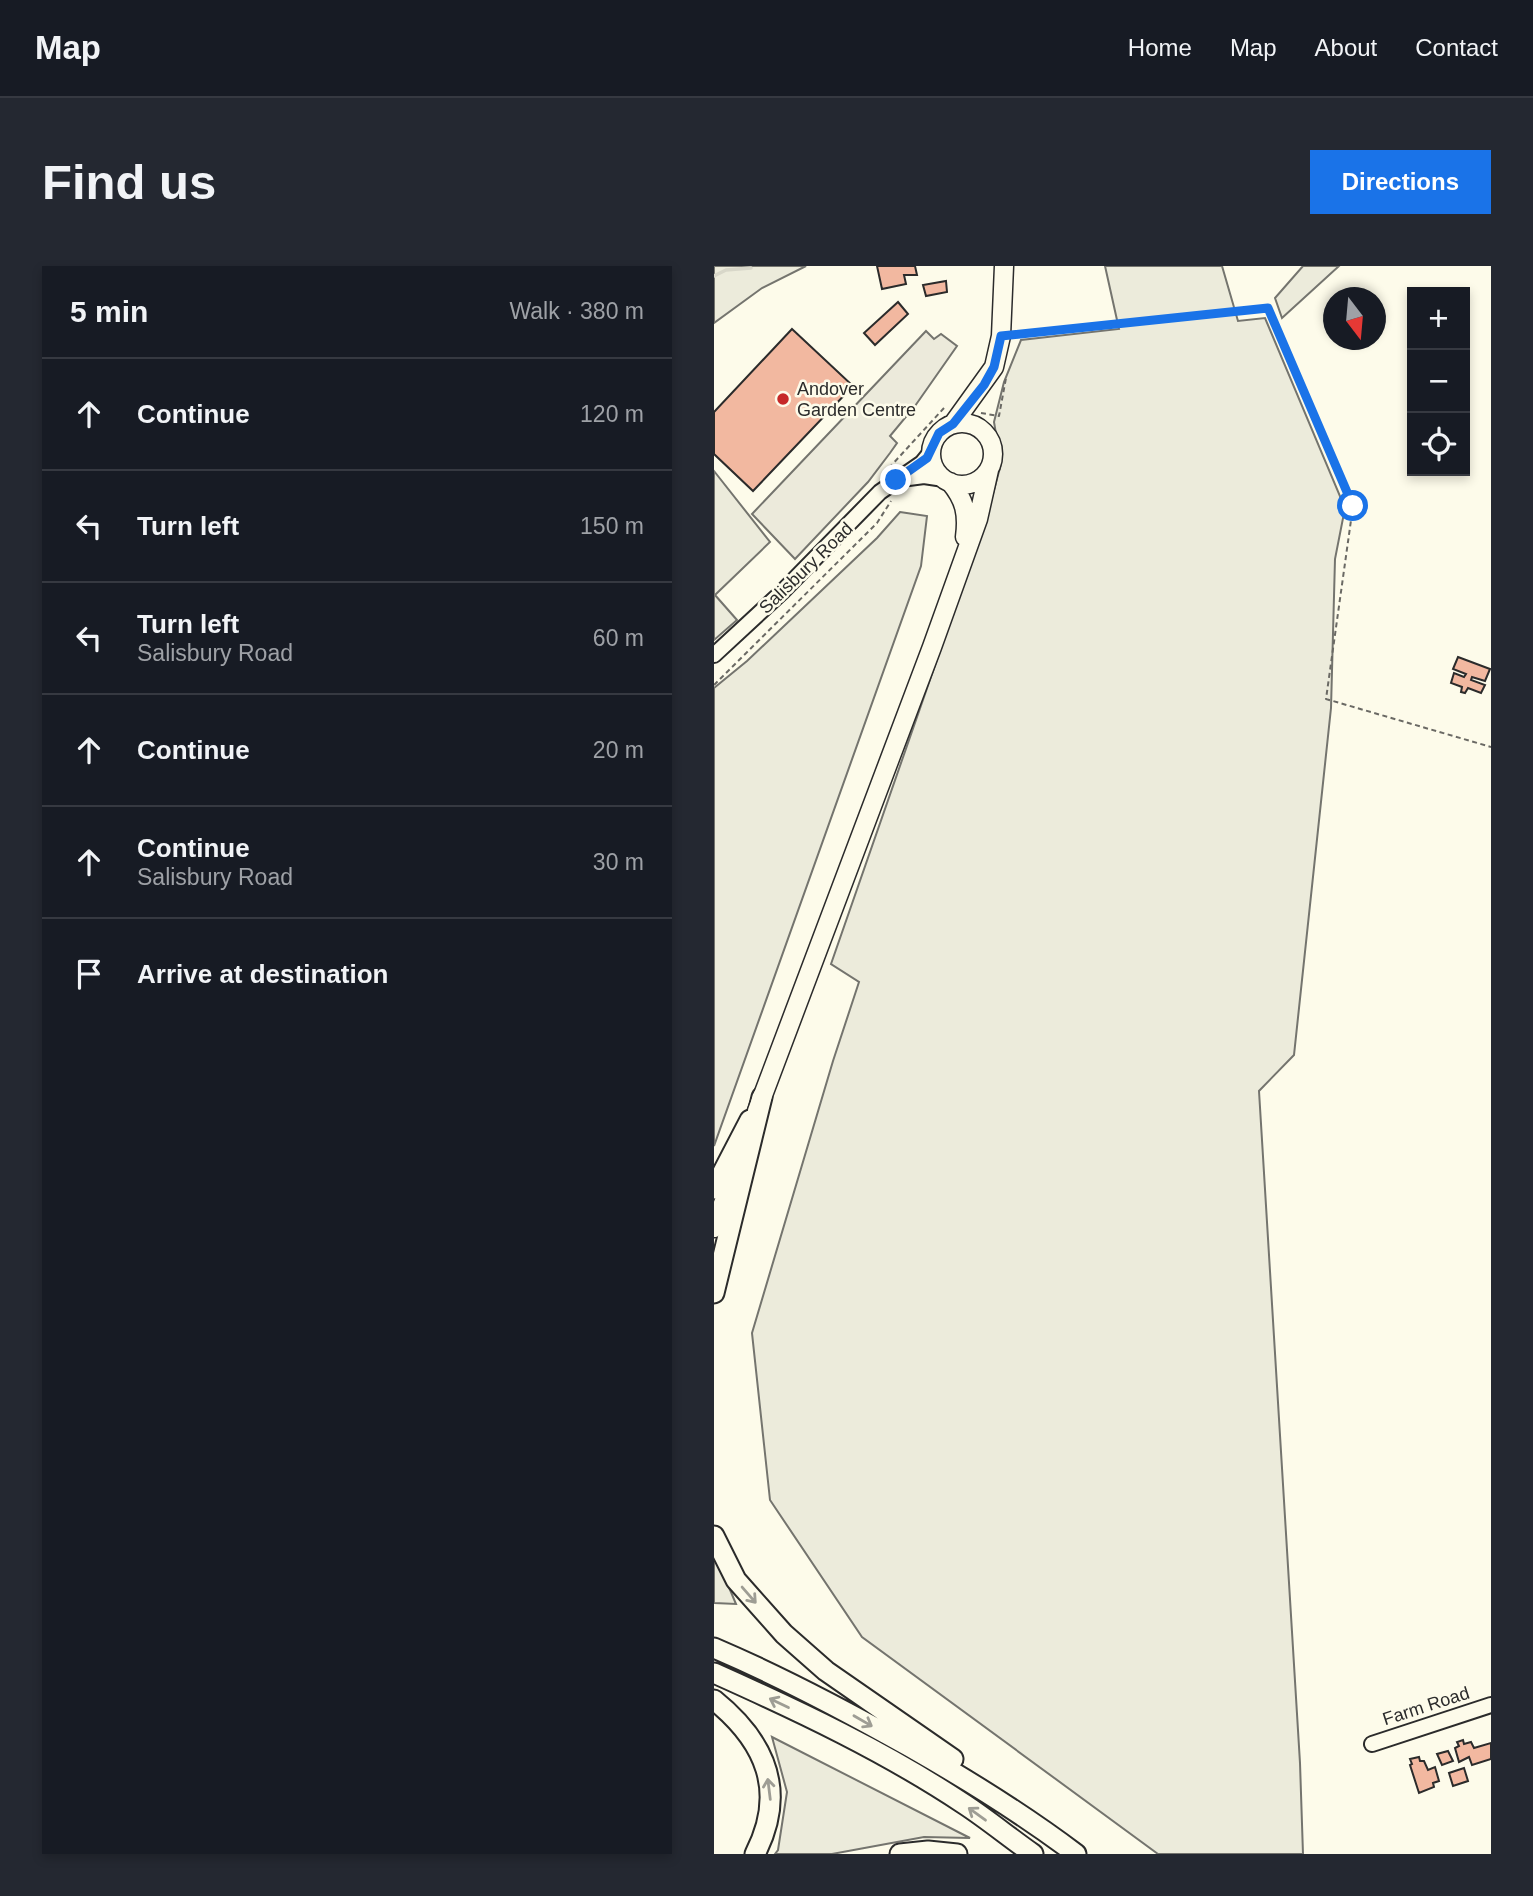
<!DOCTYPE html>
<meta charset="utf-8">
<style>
body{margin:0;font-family:Arial,sans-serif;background:#242831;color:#f1f3f6}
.controls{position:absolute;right:21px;top:21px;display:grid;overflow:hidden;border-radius:0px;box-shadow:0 4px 10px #0003}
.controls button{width:63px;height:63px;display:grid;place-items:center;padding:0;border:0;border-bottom:2px solid #363941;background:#171b24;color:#f1f3f6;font:35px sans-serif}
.compass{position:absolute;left:609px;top:21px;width:63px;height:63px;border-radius:50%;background:#171b24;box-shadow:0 4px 10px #0003;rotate:164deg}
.stop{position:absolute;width:21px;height:21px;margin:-16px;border:5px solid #1a73e8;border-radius:50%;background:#fff}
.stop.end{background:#1a73e8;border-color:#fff;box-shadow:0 2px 7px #0008}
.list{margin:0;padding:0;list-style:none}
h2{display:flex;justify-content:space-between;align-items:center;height:91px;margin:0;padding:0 28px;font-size:30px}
h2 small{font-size:23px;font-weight:400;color:#9ea1a6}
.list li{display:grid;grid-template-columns:46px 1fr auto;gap:21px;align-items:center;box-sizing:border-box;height:112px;padding:0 28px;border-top:2px solid #363941}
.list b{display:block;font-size:26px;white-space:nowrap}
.list p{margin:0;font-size:23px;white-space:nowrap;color:#9ea1a6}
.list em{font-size:23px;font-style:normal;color:#9ea1a6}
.icon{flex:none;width:38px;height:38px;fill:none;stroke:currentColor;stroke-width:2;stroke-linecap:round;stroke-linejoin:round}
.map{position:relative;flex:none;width:777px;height:1588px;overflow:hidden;border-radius:0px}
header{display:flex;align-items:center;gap:42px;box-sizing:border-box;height:98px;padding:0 35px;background:#171b24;border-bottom:2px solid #363941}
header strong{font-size:33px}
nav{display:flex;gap:38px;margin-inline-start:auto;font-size:24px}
.intro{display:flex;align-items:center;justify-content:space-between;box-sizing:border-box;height:168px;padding:0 42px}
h1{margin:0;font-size:49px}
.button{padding:18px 32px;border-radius:0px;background:#1a73e8;color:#fff;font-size:24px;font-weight:700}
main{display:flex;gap:42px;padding:0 42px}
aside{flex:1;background:#171b24;border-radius:0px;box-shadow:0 4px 10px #0003}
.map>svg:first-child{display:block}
</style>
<header>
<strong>Map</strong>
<nav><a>Home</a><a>Map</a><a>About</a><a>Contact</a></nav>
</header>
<div class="intro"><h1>Find us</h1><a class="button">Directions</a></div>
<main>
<aside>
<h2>5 min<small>Walk · 380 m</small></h2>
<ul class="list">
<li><svg class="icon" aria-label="ahead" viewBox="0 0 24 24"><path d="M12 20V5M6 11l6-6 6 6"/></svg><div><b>Continue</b></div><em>120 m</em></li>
<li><svg class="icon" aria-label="left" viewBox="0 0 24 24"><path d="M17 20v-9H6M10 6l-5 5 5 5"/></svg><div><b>Turn left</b></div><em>150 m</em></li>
<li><svg class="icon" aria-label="left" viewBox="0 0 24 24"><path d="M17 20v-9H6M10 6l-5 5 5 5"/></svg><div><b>Turn left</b><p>Salisbury Road</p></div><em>60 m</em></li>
<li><svg class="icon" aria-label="ahead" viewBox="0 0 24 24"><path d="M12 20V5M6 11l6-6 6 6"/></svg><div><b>Continue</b></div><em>20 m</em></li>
<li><svg class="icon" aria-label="ahead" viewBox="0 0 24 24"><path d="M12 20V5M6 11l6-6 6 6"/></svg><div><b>Continue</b><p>Salisbury Road</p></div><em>30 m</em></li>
<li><svg class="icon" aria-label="arrive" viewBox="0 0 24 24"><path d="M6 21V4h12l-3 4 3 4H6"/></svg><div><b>Arrive at destination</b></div></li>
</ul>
</aside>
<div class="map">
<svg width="777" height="1588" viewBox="0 0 777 1588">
<rect width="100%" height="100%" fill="#fdfbea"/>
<path fill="#ecebdb" stroke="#74746e" stroke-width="2" d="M0 0H92L48 22 0 57Z
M391 0H508L524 55 551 52 631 242 621 293 617 442 580 789 545 825 586 1497 589 1588H444L148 1371 56 1234 38 1067 119 795 145 716 117 698 273 250 287 198 280 156 290 116 307 74 405 63Z
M589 0H625L568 52 561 32Z
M0 205 56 276 1 329 23 354 0 374Z
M186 246 213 250 207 300 0 880V422L33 395 163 272Z
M0 1286 22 1338 0 1337Z
M58 1471 256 1572 210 1571 118 1588H61L64 1584 73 1526Z"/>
<path fill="#eceadb" stroke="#74746e" stroke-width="2" d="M212 65 220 73 227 68 243 80 201 140 176 170 183 177 176 187 154 216 81 293 38 248Z"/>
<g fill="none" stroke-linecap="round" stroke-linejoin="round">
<path stroke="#d8d7c9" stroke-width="3.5" d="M0 10 12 4 37 2"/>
</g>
<path fill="#f2b8a0" stroke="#2b2b2b" stroke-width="2" d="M163 0H201L203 9H190L192 18 168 23Z
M232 15 233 26 212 30 209 19Z
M184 36 194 48 161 79 150 67Z
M78 63 139 120 39 225 0 188V146Z
M744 391 776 403 771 415 758 411 757 414 771 419 767 427 754 422 751 427 747 426 748 421 737 417 740 407 750 411 752 408 739 403Z
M749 1474 750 1478 757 1476 760 1482 777 1477V1493L758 1499 755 1491 745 1496 741 1482 745 1480 743 1476Z
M734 1485 739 1495 728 1499 723 1488Z
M705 1491 706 1495H710L714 1504 721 1501 725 1515 719 1517 720 1521 705 1527 696 1499 698 1498 696 1493Z
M750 1502 754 1515 739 1520 735 1507Z"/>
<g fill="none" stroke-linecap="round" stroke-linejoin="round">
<g stroke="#2b2b2b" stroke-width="18">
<path id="minor" d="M187 213 210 210 230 213
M0 389 68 326 166 226 208 197 217 186
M658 1478 777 1439"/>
</g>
<g stroke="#2b2b2b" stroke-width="21">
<path id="major" d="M217 188a31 31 0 1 1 62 0a31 31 0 1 1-62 0Z
M239 158 280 101 287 70 290 0
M236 216C251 234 254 248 251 271
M43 845 218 381 264 253 275 204
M0 962 26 891"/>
</g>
<g stroke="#2b2b2b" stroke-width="23">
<path id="highway" d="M0 923 36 854
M0 1027 48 831
M0 1270 22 1314 70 1368 112 1405 239 1493
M0 1382C68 1411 132 1445 196 1481 254 1514 309 1548 362 1588
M0 1407C85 1445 172 1486 250 1538 273 1553 296 1572 319 1588
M0 1434C52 1476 73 1526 41 1588
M186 1588 214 1585 243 1588"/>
</g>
<path stroke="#6a6964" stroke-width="2" stroke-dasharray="5 3.5" stroke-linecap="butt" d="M302 69 554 42 639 240 612 433 777 481
M267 147 285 150 292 112
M175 202 230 142
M0 419 163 257 177 235"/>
<use href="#minor" stroke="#fdfbea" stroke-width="14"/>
<use href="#major" stroke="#fdfbea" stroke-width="18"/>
<use href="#highway" stroke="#fdfbea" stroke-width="19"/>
</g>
<defs><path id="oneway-shaft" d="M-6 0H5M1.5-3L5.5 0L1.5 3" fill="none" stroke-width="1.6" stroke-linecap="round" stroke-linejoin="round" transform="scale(1.75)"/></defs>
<g stroke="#9e9d94">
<use href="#oneway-shaft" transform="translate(35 1329) rotate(49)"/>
<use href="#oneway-shaft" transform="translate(65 1437) rotate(-154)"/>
<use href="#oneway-shaft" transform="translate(149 1455) rotate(30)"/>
<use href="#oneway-shaft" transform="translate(55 1523) rotate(-97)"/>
<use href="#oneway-shaft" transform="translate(263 1548) rotate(-144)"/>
</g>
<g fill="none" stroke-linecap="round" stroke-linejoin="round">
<path stroke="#1a73e8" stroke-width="9" d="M182 214 213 192 225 167 239 158 270 119 280 101 287 70 554 42 639 240"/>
</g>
<circle fill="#c62828" stroke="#fdfbea" stroke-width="2.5" cx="69" cy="133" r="7"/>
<g text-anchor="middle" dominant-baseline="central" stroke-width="5" stroke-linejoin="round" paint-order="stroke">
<g font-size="18" fill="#2b2b2b" stroke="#fdfbea" text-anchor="start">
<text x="83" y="123">Andover<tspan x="83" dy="21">Garden Centre</tspan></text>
</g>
<g font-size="18" fill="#2b2b2b" stroke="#fdfbea">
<text transform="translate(92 302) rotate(-44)">Salisbury Road</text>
<text transform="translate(712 1440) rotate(-18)">Farm Road</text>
</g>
</g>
</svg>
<div class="controls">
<button>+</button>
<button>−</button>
<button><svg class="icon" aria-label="locate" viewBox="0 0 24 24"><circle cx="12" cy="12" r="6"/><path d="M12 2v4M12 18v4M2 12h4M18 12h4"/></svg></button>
</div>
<svg class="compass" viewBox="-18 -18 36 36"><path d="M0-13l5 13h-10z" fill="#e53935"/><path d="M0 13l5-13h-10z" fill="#9ea1a6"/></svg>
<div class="stop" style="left:639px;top:240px"></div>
<div class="stop end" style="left:182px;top:214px"></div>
</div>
</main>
